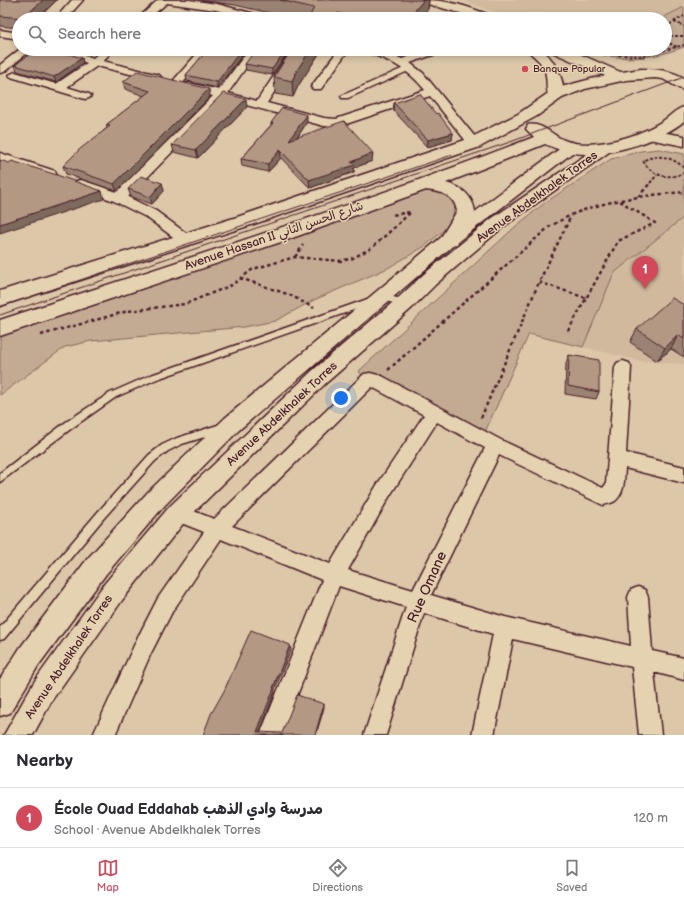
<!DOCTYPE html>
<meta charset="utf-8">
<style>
body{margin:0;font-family:"Balsamiq Sans","Playpen Sans Arabic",sans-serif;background:#f2f2f3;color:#2b2b33}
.you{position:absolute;left:341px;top:398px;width:14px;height:14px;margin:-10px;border:3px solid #fff;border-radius:50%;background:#1a73e8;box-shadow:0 0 0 6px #1a73e833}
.badge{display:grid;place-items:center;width:26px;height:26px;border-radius:50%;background:#d1495b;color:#fff;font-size:13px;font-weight:700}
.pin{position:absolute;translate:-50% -33px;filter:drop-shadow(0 1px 2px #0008)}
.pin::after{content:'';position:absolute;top:21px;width:14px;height:12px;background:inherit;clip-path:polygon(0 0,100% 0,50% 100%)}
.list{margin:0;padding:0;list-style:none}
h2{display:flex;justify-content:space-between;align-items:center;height:52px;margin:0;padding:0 16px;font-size:17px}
h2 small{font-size:13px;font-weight:400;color:#7c7c81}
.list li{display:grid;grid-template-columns:26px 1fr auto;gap:12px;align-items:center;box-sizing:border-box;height:60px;padding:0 16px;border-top:1px solid #e1e1e2}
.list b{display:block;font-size:15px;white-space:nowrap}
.list p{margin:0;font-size:13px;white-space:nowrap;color:#7c7c81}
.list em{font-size:13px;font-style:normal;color:#7c7c81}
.icon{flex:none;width:22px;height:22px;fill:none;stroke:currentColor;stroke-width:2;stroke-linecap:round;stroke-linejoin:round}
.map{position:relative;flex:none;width:684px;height:735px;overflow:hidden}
.search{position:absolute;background:#fff;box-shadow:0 2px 6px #0003;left:12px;right:12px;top:12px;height:44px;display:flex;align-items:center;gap:10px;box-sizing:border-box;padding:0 14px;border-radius:22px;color:#7c7c81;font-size:15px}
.sheet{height:112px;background:#fff}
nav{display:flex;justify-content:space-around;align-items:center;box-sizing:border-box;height:56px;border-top:1px solid #e1e1e2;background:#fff;font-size:11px;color:#7c7c81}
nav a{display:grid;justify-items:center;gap:2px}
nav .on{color:#d1495b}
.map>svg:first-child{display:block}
</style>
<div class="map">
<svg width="684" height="735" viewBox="0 0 684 735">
<rect width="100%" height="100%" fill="#dcc7a8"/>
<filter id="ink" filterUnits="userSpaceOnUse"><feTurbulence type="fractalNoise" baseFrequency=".025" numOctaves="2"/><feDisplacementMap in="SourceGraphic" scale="8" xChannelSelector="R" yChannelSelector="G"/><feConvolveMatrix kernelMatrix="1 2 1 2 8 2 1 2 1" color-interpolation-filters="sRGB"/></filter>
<g filter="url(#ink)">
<path fill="#d0b99d" d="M462 0H684V7L660 19H514Z
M684 217V364L641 361 583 347 613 273Z"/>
<path fill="#c3ab93" stroke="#86655f" d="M684 7V47C650 59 629 61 593 53L600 49H665V19H660Z
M659 149 684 154V217L614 273 583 347 529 334 485 432 365 380 359 371 516 226 546 202 611 159 641 151Z
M428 186 446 192 456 202 452 219 443 231 425 246 388 268 314 300 275 321 244 327 91 341 65 347 0 395V340L5 330Z"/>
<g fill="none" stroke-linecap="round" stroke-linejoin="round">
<g stroke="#4a1f2b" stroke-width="3">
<path id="service" d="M382 294 408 301 409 303 405 306 382 300 157 379 116 397 72 428 0 482V473L66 422 110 393 151 375Z
M221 424 224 425 225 428 224 431 182 444 168 451 155 461 103 519 4 639 0 640V627L97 513 149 455 162 445 177 438Z"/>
</g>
<g stroke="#4a1f2b" stroke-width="3">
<path id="pedestrian" d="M408 66H411L415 68 348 98H342L341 96Z"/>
</g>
<g stroke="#4a1f2b" stroke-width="3">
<path id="minor" d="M72 0H83L66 19H55Z
M158 0H189L217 4 266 17 267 19H250L216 10 167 3 148 19H137Z
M0 30 19 33V39L0 36Z
M20 49H32L4 72 0 73V65Z
M53 49H68L93 58 103 49H114L103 61 159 75 161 77 155 80 97 66 67 87 89 94 91 96 89 98 85 99 11 77 9 75 15 72 56 84 87 63 54 51Z
M201 49H212L181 85H173L171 83 173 81Z
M249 49H259L228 93 257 101 292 49H302L267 103 324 118 336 119 425 90C408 69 390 60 364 51L363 49H378L402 59 430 49H445L444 51 410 63 423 73 480 143 478 146H470L430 96 337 127 324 126 224 99 128 197 156 211 190 236 192 239 190 242 185 244 180 242 146 217 114 201 76 187 75 184 76 181 81 180 117 192 213 96 185 88 183 86 185 84 189 83 219 90Z
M339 49H349L321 89H313L311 87Z
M0 153 55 171 56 174 55 177 50 178 0 161Z
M623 361 629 363 631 367 626 453 684 467V483L625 468C624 479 625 493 615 501 612 503 607 504 603 505L499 455 431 595 505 617 631 646 628 597 631 590 638 587 645 590 648 597 652 651 684 658V680L654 672 661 735H639L632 667 513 639 494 735H472L493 634 424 613 386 735H364L406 607 339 586 282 735H260L322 580 221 539 172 612 151 653 115 735H93L137 639 158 598 204 532 171 519 169 513 171 507 178 505 214 519 364 374 370 373 382 376 501 440 603 488 606 484 615 367 617 363ZM372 387 424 415 377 485 330 564 232 526ZM437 422 485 448 413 590 348 570 389 497Z"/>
</g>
<g stroke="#4a1f2b" stroke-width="3">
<path id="tertiary" d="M422 0C449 0 466 6 492 16L493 19H476L460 13 424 3Z
M527 49H542C553 59 570 85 560 99L555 100 550 99C545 92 548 80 545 71 542 61 533 57 527 49Z
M550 49H568L625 74 627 77 625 80 620 81 615 80 552 52Z
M649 130 684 136V146L644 138 641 135 644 132Z
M571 142 576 144 579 147 576 150 456 243 239 430 164 506 106 574 38 666 10 713 0 716V679L20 648 88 558 148 492 225 418 444 235 566 144Z
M604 144 609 146 612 149 609 152 503 227 436 284 412 308 326 383 186 520 123 599 52 700 33 735H4L34 682 105 583 170 506 312 371 398 298 424 274 491 219 599 146Z"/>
</g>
<g stroke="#4a1f2b" stroke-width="3">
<path id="trunk" d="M641 69C657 69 670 70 684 78V90L679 88 663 79 655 78 626 80 585 89 562 98 537 116 480 147 251 225 0 306V291L237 217 468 139 518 114 547 94 561 87 610 74Z
M684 107V121C662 140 615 154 586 154 572 154 558 150 545 144L446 183C462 187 472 195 475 211L457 244 450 246 443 244 440 239 457 211C454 194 441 192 426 190L281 242 0 336V320C179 261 358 205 534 137L526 129 528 125C541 122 552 135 564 140 571 143 580 144 588 144 613 143 640 135 661 122 669 118 675 109 684 107Z"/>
</g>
<path stroke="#4a1f2b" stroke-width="2" stroke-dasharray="3 2" stroke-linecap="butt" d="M674 22 684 26
M665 27 684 16
M665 36H684
M665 41 677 47
M629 49 617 55 643 56 684 45
M643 57 648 49
M684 168C673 157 657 153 643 161 652 176 668 180 684 173
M650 183 657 175"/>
<path stroke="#4a1f2b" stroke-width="2.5" stroke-dasharray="3.5 3" stroke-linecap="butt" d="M638 197 651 182
M295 257 303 245
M240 278 290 295 314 308
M539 282 586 298
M568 331 618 241 655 223 620 201
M41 335 128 311 185 304 232 285 253 269 295 257 341 261 353 258 373 247 411 212 391 215
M388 370 549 227C556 223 563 219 571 215 606 200 646 195 684 192
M481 418 539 282 571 216"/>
<use href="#service" fill="#e5d2b0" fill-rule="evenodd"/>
<use href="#pedestrian" fill="#e5d2b0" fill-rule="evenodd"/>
<use href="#minor" fill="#e5d2b0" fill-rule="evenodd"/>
<use href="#tertiary" fill="#e5d2b0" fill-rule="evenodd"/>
<use href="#trunk" fill="#e5d2b0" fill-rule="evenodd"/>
<path stroke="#4a1f2b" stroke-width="1" d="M0 307 452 155
M0 315 513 141 684 77"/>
</g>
<path fill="#9a8372" stroke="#4a1f2b" d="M0 0H57L37 19H19V28L0 26Z
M198 0H429L428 9 420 19H295L235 5Z
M208 49H247L217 88 187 81 186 75Z
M321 51 298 86 293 97 275 94 274 77Z
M285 56 272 75 246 70 245 64Z
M82 58 83 63 56 82 17 71 15 65Z
M123 82 210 97 117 191 66 174 63 166 107 128 106 125 144 96 125 89Z
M394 103 436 114 453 133 452 140 427 147 393 110Z
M247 107 198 158 174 152 172 145Z
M307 122 297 138 372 161 354 168V172L310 188 281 158 268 172 242 166 241 159 271 125V123Z
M162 183 164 191 152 204 131 197 128 189Z
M684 305V357L671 349 657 361 630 342 637 329Z
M569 355 599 392 596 399 565 394 566 363Z"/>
<path fill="#7d6a5c" stroke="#4a1f2b" d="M43 0H57L37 19H24L23 18Z
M424 0H429L428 9 420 19H407Z
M338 13V19H333Z
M242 49H247L217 88V82Z
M311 49H322L298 86 293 97 292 81 297 70Z
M285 51V56L272 75V69Z
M82 58 83 63 56 82 54 77Z
M209 89 210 97 117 191 114 184Z
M246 99 247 107 198 158 196 150Z
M307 115V122L290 148 289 140Z
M453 133 452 140 427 147 428 140Z
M280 150 281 158 268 172V164Z
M373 153 372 161 354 168V172L310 188 309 180 351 162Z
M162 183 164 191 152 204 150 197Z
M102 191 104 199 0 233V224Z
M678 335 671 349 657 361 665 348Z
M290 645 291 650 275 689V692L259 735 257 732 273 688Z
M324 704V708L316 735H315Z"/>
<path fill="#b39884" stroke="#4a1f2b" d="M0 0H43L23 18 0 16Z
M280 0H424L407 19H363L338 13 333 19H308L314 8Z
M37 49H53L82 58 54 77 15 65Z
M208 49H242L217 82 186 75Z
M256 49H279L285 51 272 69 245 64Z
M292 49H311L297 70 292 81 274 77Z
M137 71 209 89 114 184 63 166 80 149 110 126 106 125 150 91 123 82Z
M223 93 246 99 196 150 172 145Z
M420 94 436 114 438 113 453 133 428 140 394 103Z
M282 108 307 115 289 140 344 121 373 153 351 162 355 165 309 180 280 150 268 164 241 159 273 123H271Z
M0 160 9 163 12 161 54 174 102 191 0 224Z
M141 176 162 183 150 197 128 189Z
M672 298 684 305V339L678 335 665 348 637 329Z
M569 355 599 360V392L568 386Z
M251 630 290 645 273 688H274L257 732 282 733 297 695 324 704 315 735H203L211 714 224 691Z"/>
</g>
<circle fill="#d1495b" stroke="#e5d2b0" stroke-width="1.5" cx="525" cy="69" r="4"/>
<g text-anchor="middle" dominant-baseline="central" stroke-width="3" stroke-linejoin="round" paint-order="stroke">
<g font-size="10" fill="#4a1f2b" stroke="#e5d2b0" text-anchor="start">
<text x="533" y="69">Banque Popular</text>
</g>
<g font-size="12" fill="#4a1f2b" stroke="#e5d2b0">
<text transform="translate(537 197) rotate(-36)">Avenue Abdelkhalek Torres</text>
<text transform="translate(274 236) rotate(-19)">Avenue Hassan II شارع الحسن الثاني</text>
<text transform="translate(282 414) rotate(-43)">Avenue Abdelkhalek Torres</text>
<text transform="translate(69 657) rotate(-56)">Avenue Abdelkhalek Torres</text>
</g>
<g font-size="14" fill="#4a1f2b" stroke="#e5d2b0">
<text transform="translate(427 587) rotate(-66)">Rue Omane</text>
</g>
</g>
</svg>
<div class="you"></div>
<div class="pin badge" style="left:645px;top:289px">1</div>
<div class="search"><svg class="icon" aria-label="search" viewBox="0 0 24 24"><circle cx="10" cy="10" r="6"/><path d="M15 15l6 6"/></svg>Search here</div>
</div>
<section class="sheet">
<h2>Nearby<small></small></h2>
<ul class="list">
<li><span class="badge">1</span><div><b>École Ouad Eddahab مدرسة وادي الذهب</b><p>School · Avenue Abdelkhalek Torres</p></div><em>120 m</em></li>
</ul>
</section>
<nav>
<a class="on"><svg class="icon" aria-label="map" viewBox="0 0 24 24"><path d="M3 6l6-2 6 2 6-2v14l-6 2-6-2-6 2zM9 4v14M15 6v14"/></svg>Map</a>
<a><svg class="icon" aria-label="directions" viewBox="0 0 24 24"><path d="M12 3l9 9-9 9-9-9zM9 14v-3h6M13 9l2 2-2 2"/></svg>Directions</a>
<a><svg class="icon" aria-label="saved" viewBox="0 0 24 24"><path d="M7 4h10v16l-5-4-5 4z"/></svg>Saved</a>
</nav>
